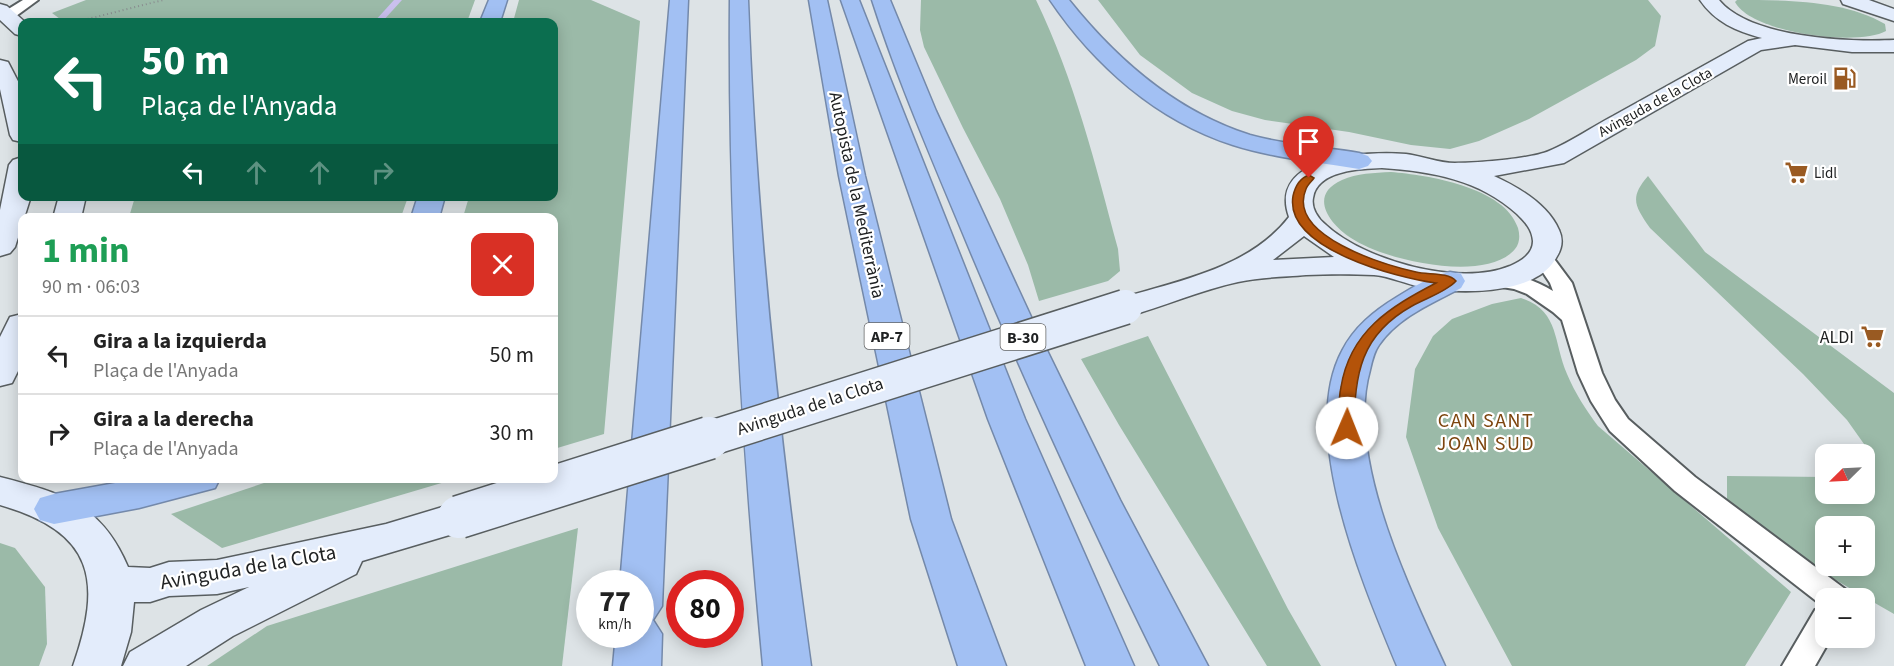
<!DOCTYPE html>
<html lang="es">
<head>
<meta charset="utf-8">
<style>
	:root { --surface:#fff; --page:#f6f6f6; --text:#222; --muted:#767676; --line:#e0e0e0 }
	body { margin:0; font-family:"Source Sans 3",sans-serif; background:var(--page); color:var(--text); height:100vh; display:flex; flex-direction:column; font-size:22px; white-space:nowrap }
	* { box-sizing:border-box; margin:0 }
	p { font-size:20px; color:var(--muted) }
	.icon { flex:none; width:33px; height:33px; fill:none; stroke:currentColor; stroke-width:2; stroke-linecap:round; stroke-linejoin:round }
	.map { position:relative; flex:1; overflow:hidden }
	.panel { position:absolute; left:18px; top:213px; width:540px; height:270px; display:flex; flex-direction:column; background:var(--surface); border-radius:12px; box-shadow:0 3px 15px #0003 }
	.panel>* { flex:none }
	.banner { position:absolute; left:18px; top:18px; width:540px; height:183px; border-radius:12px; box-shadow:0 3px 15px #0003; background:#0b6e4f; color:#fff; overflow:hidden }
	.needle { width:39px; rotate:246deg }
	.fabs { position:absolute; left:1815px; top:444px; display:grid; gap:12px }
	.fabs a { display:grid; place-items:center; width:60px; height:60px; border-radius:12px; background:var(--surface); box-shadow:0 3px 15px #0003; font-size:30px }
	.speed { position:absolute; left:576px; top:570px; display:flex; gap:12px; font-size:30px; font-weight:700; text-align:center }
	.speed>* { display:grid; place-content:center; width:78px; height:78px; border-radius:50%; background:var(--surface); box-shadow:0 3px 15px #0003; line-height:1 }
	.speed small { font-size:15px; font-weight:400 }
	.speed .limit { border:9px solid #d22; background:#fff; color:#111 }
	.pin { position:absolute; display:grid; place-items:center; width:51px; height:51px; color:#fff; margin:-62px -26px; border-radius:50% 50% 50% 0; rotate:-45deg; box-shadow:0 0 6px #0007 }
	.pin .icon { rotate:45deg }
	.me { position:absolute; width:66px; margin:-33px; rotate:1deg; stroke-linejoin:round; filter:drop-shadow(0 0 4px #0008) }
	.turn { display:flex; align-items:center; gap:21px; height:126px; padding:0 24px; font-size:27px }
	.turn .icon { width:78px; height:78px; stroke-width:2.5 }
	.turn b { display:block; font-size:42px; line-height:51px }
	.lanes { display:flex; align-items:center; height:57px; padding:0 24px; background:#0003; justify-content:center; gap:30px; direction:ltr }
	.lanes .off { opacity:.35 }
	.round { display:grid; place-items:center; flex:none; width:63px; height:63px; border-radius:12px; background:var(--page) }
	.overview { display:flex; align-items:center; justify-content:space-between; height:102px; padding:0 24px }
	h1 { font-size:36px; font-weight:700; line-height:45px; color:#1e9e55 }
	ul { padding:0; list-style:none }
	li { display:flex; align-items:center; gap:18px; height:78px; padding:0 24px; border-top:2px solid var(--line) }
	li div { flex:1 }
	li b { display:block; font-size:22px }
	li em { font-style:normal }
	.map>svg:first-child { display:block }
</style>
</head>
<body>
<div class="map">
<svg width="1894" height="666" viewBox="0 0 1894 666">
	<rect width="100%" height="100%" fill="#dde3e6"/>
	<g fill="#9bbaa8" fill-rule="evenodd">
		<polygon points="86,0 475,0 467,22 64,22 52,13"/>
		<polygon points="519,0 591,0 640,21 604,434 554,449 554,218 463,217 469,197 554,196 554,22 513,22"/>
		<path d="M921,0H1036C1075,81 1095,163 1118,249L1120,271L1108,281L1039,301L1028,265L1000,199L963,128L924,47L920,30Z"/>
		<polygon points="1098,0 1648,0 1661,16 1655,46 1636,60 1529,119 1479,141 1450,149 1411,145 1349,132 1265,120 1232,111 1192,93 1140,55"/>
		<path d="M1737,0C1786,0 1844,0 1885,24L1886,31C1858,47 1751,33 1735,2Z"/>
		<path d="M1391,172C1427,175 1505,187 1518,228C1520,235 1520,243 1515,249C1486,284 1383,260 1351,238C1329,224 1308,195 1342,180C1357,173 1374,173 1391,172Z"/>
		<path d="M1648,176L1705,252L1894,393V614C1836,581 1777,546 1727,501V476L1825,477L1826,494H1864V444L1847,420L1803,374L1650,228C1635,206 1629,198 1648,176ZM1826,526H1864V566H1826Z"/>
		<polygon points="135,197 135,196 408,197 401,217 129,217"/>
		<path d="M1521,298C1560,311 1553,342 1567,374C1575,393 1586,410 1598,426L1791,592L1745,666H1512L1438,528L1406,437L1415,369L1433,336L1452,319L1492,304Z"/>
		<polygon points="1148,336 1288,609 1321,666 1267,666 1119,425 1081,359"/>
		<polygon points="279,478 455,478 455,479 222,548 171,514"/>
		<polygon points="578,528 562,666 207,666 267,626"/>
		<polygon points="0,543 15,548 45,587 47,644 39,666 0,666"/>
	</g>
	<g fill="none" stroke-linecap="round" stroke-linejoin="round">
		<polygon fill="#cac0ee" fill-rule="evenodd" points="394,0 402,0 382,22 374,22"/>
		<defs>
			<g id="lane">
				<polygon points="23,0 38,0 12,19 2,19 0,16 2,13"/>
				<path d="M1542,250L1549,252L1572,283L1602,373L1615,400L1628,419L1695,477L1845,589L1849,598H1826V638H1831L1815,666H1782L1815,610L1824,607L1675,491L1610,431L1591,401L1578,373L1562,320L1553,312L1527,294L1514,289L1484,284L1481,280L1484,276C1505,270 1534,279 1553,291L1550,283L1532,256L1535,252Z"/>
			</g>
			<g id="secondary">
				<path d="M1700,0H1719C1750,38 1848,42 1894,40V52H1852L1795,45L1761,50L1564,163L1494,176C1518,187 1548,204 1559,230C1565,243 1560,253 1552,264C1528,295 1458,294 1423,287C1407,285 1390,276 1374,275C1353,274 1328,274 1306,275C1284,277 1260,277 1238,282C1200,290 1163,307 1125,317L1114,314L1109,307L1114,300C1174,282 1249,269 1289,217C1267,155 1367,151 1406,154C1422,156 1439,163 1455,163C1477,163 1530,159 1549,151C1571,142 1592,127 1613,116C1658,91 1703,66 1748,41L1762,38C1736,31 1715,22 1700,0ZM1382,168C1431,171 1480,180 1517,214C1525,222 1532,229 1533,241C1533,254 1521,261 1510,266C1460,287 1365,261 1326,225C1318,219 1311,208 1313,198C1317,170 1360,169 1382,168ZM1304,236L1334,257L1273,260Z"/>
				<polygon points="1841,0 1869,0 1894,9 1894,21 1843,4"/>
				<polygon points="0,4 7,6 25,22 22,22 22,36 15,34 0,20"/>
				<polygon points="0,60 8,62 22,89 22,142 13,140 10,135 0,89"/>
				<polygon points="22,157 22,196 31,196 15,247 10,253 0,256 0,210 9,165 13,160"/>
				<polygon points="59,196 86,196 81,218 53,218"/>
				<polygon points="22,314 22,363 12,383 0,386 0,337 10,317"/>
				<path d="M0,477C61,493 101,503 128,567L150,568L169,562L217,560L386,524L459,502L473,506L479,517L473,528L362,561L356,574L233,636L186,666H123L130,652L201,610L249,587L217,594L169,596L150,602H134L131,632L121,666H73C103,580 94,532 0,505Z"/>
			</g>
			<g id="highway">
				<polygon points="489,0 507,0 500,22 480,22"/>
				<polygon points="670,0 688,0 662,606 653,620 662,634 661,666 613,666 616,634 640,634 640,584 620,584"/>
				<path d="M730,0H748C756,223 780,445 811,666H763C742,444 728,223 730,0Z"/>
				<polygon points="809,0 827,0 865,176 951,519 1006,666 958,666 911,519 839,176"/>
				<polygon points="841,0 859,0 1025,419 1134,666 1086,666 988,419"/>
				<path d="M872,0H890L936,111L1038,332L1120,500L1208,666H1160C1091,526 1026,385 966,241C933,161 898,82 872,0Z"/>
				<path d="M1050,0H1069C1117,60 1175,111 1250,135C1285,145 1323,147 1359,153L1368,156L1372,161L1368,166L1359,169C1317,162 1274,158 1233,145C1157,121 1094,65 1050,0Z"/>
				<polygon points="418,196 445,196 439,218 411,218"/>
				<path d="M1450,272L1461,274L1465,281L1461,288C1433,303 1398,317 1379,345C1374,352 1372,361 1370,370C1345,457 1409,587 1445,666H1397C1364,586 1298,434 1342,351C1354,327 1374,311 1397,297C1413,287 1431,276 1450,272Z"/>
				<polygon points="143,478 220,478 215,488 139,508 54,524 40,520 34,509 40,498 54,494"/>
			</g>
		</defs>
		<use href="#lane" stroke="#585e60" stroke-width="4"/>
		<use href="#secondary" stroke="#585e60" stroke-width="3"/>
		<use href="#highway" stroke="#7489aa" stroke-width="3"/>
		<polyline stroke="#898d8f" stroke-width="2" stroke-dasharray="1 3" stroke-linecap="butt" points="76,22 163,0"/>
		<use href="#lane" fill="#fff" fill-rule="evenodd"/>
		<use href="#secondary" fill="#e3ecfb" fill-rule="evenodd"/>
		<use href="#highway" fill="#a2c0f3" fill-rule="evenodd"/>
		<defs>
			<polyline id="secondary-bridge-far1" points="705,440 1125,307"/>
			<polyline id="secondary-bridge" points="459,517 709,438"/>
		</defs>
		<use href="#secondary-bridge-far1" stroke="#585e60" stroke-width="37" stroke-linecap="butt"/>
		<use href="#secondary-bridge" stroke="#585e60" stroke-width="45" stroke-linecap="butt"/>
		<use href="#secondary-bridge-far1" stroke="#e3ecfb" stroke-width="34"/>
		<use href="#secondary-bridge" stroke="#e3ecfb" stroke-width="42"/>
	</g>
	<path fill="#b45309" stroke="#753606" stroke-width="1.5" d="M1309,175L1314,178C1312,181 1307,185 1306,189C1286,236 1385,265 1416,272C1428,275 1448,272 1456,281C1446,292 1426,298 1412,306C1360,335 1355,374 1354,428L1347,433L1339,428C1339,415 1338,400 1341,387C1350,331 1390,307 1436,283C1398,278 1284,249 1293,196C1295,187 1300,178 1309,175Z"/>
	<defs>
		<symbol id="fuel-bare" viewBox="-9 -9 18 18"><path d="M-5.5-6h7V0h2V4h1.3V-2.5L3-4.5l.8-.8L6-3V5H2.5V1h-1V6h-7ZM-4.2-4.7v3.2H.2V-4.7Z" fill="#995a22" stroke="#fff" stroke-width="2.5" paint-order="stroke"/></symbol>
		<symbol id="supermarket-bare" viewBox="-9 -9 18 18"><path d="M-6-5.5h2.5l.6 2H6L4.5 2H-2.5L-4.4-4H-6ZM-1.5 3.2a1.3 1.3 0 1 0 .1 0ZM3 3.2a1.3 1.3 0 1 0 .1 0Z" fill="#995a22" stroke="#fff" stroke-width="2.5" paint-order="stroke"/></symbol>
	</defs>
	<g fill-rule="evenodd">
		<use href="#fuel-bare" x="1828" y="62" width="33" height="33"/>
		<use href="#supermarket-bare" x="1780" y="156" width="33" height="33"/>
		<use href="#supermarket-bare" x="1856" y="320" width="33" height="33"/>
	</g>
	<g text-anchor="middle" stroke-width="4.5" stroke-linejoin="round" paint-order="stroke">
		<g font-size="15" fill="#202223" stroke="#fff" text-anchor="end">
			<text x="1827" y="84">Meroil</text>
			<text x="1814" y="178" text-anchor="start">Lidl</text>
		</g>
		<g font-size="15" fill="#202223" stroke="#fff">
			<text transform="translate(1655 102) rotate(-29)" y="5">Avinguda de la Clota</text>
		</g>
		<g fill="#fff" stroke="#636465" stroke-width="1.5">
			<rect x="864.5" y="323" width="45" height="26" rx="4.5"/>
			<rect x="1000.5" y="324" width="45" height="26" rx="4.5"/>
		</g>
		<g font-size="16" font-weight="bold" fill="#202223">
			<text x="887" y="342">AP-7</text>
			<text x="1023" y="343">B-30</text>
		</g>
		<g font-size="18" fill="#202223" stroke="#fff">
			<text transform="translate(857 195) rotate(78)" y="6">Autopista de la Mediterrània</text>
			<text transform="translate(810 406) rotate(-18)" y="6">Avinguda de la Clota</text>
		</g>
		<g font-size="18" fill="#202223" stroke="#fff" text-anchor="end">
			<text x="1854" y="343">ALDI</text>
		</g>
		<g font-size="20" letter-spacing="1.5" fill="#7d450e" stroke="#fff">
			<text x="1486" y="427">CAN SANT<tspan x="1486" dy="23">JOAN SUD</tspan></text>
		</g>
		<g font-size="21" fill="#202223" stroke="#fff">
			<text transform="translate(248 567) rotate(-10)" y="7">Avinguda de la Clota</text>
		</g>
	</g>
</svg>
<div class="fabs">
<a><svg class="needle" viewBox="-14 -14 28 28"><path d="M0-13l5 13h-10z" fill="#e53935"/><path d="M0 13l5-13h-10z" fill="#767676"/></svg></a>
<a>+</a>
<a>−</a>
</div>
<div class="speed"><div>77<small>km/h</small></div><div class="limit">80</div></div>
<div class="pin" style="left:1309px;top:178px;background:#d93025"><svg class="icon" aria-label="arrive" viewBox="0 0 24 24"><path d="M6 21V4h12l-3 4 3 4H6"/></svg></div>
<svg class="me" style="left:1347px;top:428px" viewBox="-20 -20 40 40"><circle r="19" fill="#fff"/><path d="M0-13L10 11 0 6-10 11z" fill="#b45309"/></svg>
<div class="banner">
<div class="turn"><svg class="icon" aria-label="left" viewBox="0 0 24 24"><path d="M17 20v-9H6M10 6l-5 5 5 5"/></svg><div><b>50 m</b>Plaça de l'Anyada</div></div>
<div class="lanes"><svg class="icon" aria-label="left" viewBox="0 0 24 24"><path d="M17 20v-9H6M10 6l-5 5 5 5"/></svg><svg class="icon off" aria-label="ahead" viewBox="0 0 24 24"><path d="M12 20V5M6 11l6-6 6 6"/></svg><svg class="icon off" aria-label="ahead" viewBox="0 0 24 24"><path d="M12 20V5M6 11l6-6 6 6"/></svg><svg class="icon off" aria-label="right" viewBox="0 0 24 24"><path d="M7 20v-9h11M14 6l5 5-5 5"/></svg></div>
</div>
<section class="panel">
<div class="overview"><div><h1>1 min</h1><p>90 m · 06:03</p></div><a class="round" style="background:#d93025;color:#fff"><svg class="icon" aria-label="close" viewBox="0 0 24 24"><path d="M6 6l12 12M18 6L6 18"/></svg></a></div>
<ul>
<li><svg class="icon" aria-label="left" viewBox="0 0 24 24"><path d="M17 20v-9H6M10 6l-5 5 5 5"/></svg><div><b>Gira a la izquierda</b><p>Plaça de l'Anyada</p></div><em>50 m</em></li>
<li><svg class="icon" aria-label="right" viewBox="0 0 24 24"><path d="M7 20v-9h11M14 6l5 5-5 5"/></svg><div><b>Gira a la derecha</b><p>Plaça de l'Anyada</p></div><em>30 m</em></li>
</ul>
</section>
</div>
</body>
</html>
